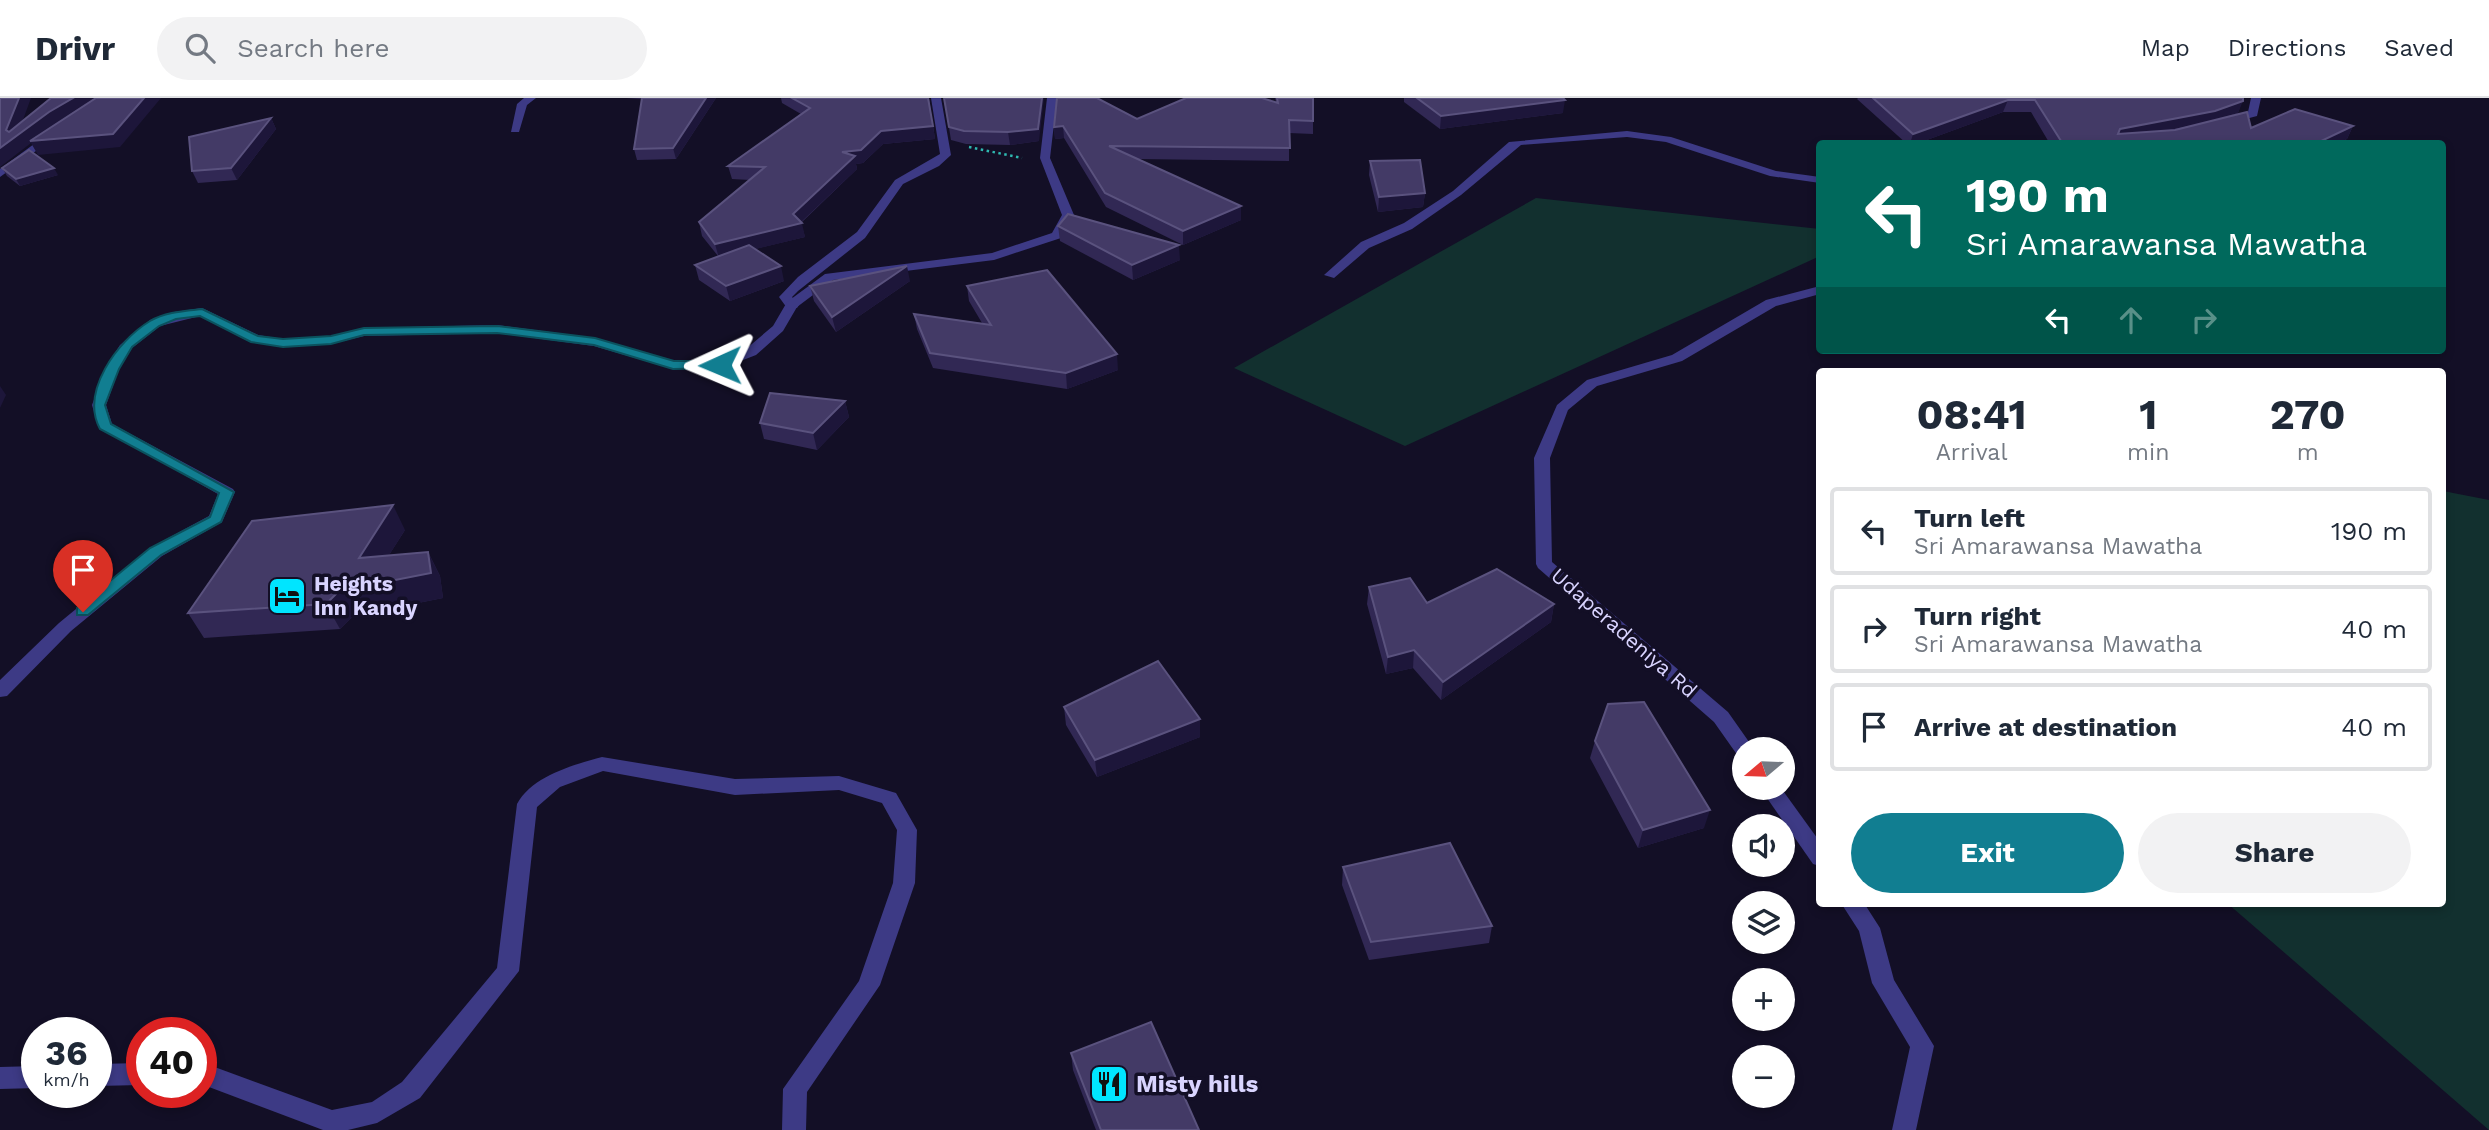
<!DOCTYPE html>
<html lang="en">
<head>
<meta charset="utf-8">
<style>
	:root { --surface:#fff; --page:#f2f2f3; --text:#1f2937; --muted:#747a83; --line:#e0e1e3; --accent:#117e91 }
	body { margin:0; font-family:"Work Sans",sans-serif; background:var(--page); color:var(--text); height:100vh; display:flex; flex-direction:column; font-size:26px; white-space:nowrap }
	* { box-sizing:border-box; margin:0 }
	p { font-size:23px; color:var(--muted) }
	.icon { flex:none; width:38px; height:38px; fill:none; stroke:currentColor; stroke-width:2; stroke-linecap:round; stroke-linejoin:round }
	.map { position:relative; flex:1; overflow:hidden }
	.details { position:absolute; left:1816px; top:270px; width:630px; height:539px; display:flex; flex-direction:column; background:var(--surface); border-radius:7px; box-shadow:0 4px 10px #0003 }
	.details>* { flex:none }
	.guide { position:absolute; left:1816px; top:42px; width:630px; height:214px; border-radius:7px; box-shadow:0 4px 10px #0003; background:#00695c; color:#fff; overflow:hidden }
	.needle { width:46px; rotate:251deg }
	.controls { position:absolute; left:1732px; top:639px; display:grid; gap:14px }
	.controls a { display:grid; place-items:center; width:63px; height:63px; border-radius:50%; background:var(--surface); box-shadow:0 4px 10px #0003; font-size:35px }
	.speed { position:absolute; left:21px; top:919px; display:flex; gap:14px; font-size:35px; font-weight:700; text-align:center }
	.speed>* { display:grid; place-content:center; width:91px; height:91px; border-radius:50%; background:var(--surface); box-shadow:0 4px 10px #0003; line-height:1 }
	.speed small { font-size:18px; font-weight:400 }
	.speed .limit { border:10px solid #d22; background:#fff; color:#111 }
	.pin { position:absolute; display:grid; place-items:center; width:60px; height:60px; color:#fff; margin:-72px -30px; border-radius:50% 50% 50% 0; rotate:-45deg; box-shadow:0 0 7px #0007 }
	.pin .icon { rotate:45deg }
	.me { position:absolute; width:77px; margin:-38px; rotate:269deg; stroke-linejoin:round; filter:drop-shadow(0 0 5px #0008) }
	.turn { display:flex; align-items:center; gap:24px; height:147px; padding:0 35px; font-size:32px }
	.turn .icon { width:91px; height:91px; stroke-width:2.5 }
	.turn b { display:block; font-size:49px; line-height:60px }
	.lanes { display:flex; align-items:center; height:66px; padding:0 35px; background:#0003; justify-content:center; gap:35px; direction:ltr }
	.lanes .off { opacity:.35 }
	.eta { display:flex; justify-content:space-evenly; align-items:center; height:119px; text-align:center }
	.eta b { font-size:42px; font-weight:700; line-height:49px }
	.button { display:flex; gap:14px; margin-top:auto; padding:14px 35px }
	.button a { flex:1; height:80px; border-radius:42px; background:var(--accent); color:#fff; font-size:28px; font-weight:700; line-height:80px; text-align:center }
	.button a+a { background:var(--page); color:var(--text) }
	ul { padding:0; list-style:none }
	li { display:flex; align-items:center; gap:21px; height:88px; margin:0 14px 10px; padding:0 21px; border:4px solid var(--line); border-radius:7px }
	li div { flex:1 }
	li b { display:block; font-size:26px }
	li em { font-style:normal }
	header { display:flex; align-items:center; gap:42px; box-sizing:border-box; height:98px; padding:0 35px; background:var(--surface); border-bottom:2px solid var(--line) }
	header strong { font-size:33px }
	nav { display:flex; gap:38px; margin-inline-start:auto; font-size:24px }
	.search { width:490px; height:63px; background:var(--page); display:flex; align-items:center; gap:18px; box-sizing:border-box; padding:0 24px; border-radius:38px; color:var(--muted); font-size:26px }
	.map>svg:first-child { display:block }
</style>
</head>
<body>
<header>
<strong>Drivr</strong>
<div class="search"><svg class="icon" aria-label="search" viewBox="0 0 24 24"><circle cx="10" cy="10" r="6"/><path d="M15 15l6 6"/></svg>Search here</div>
<nav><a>Map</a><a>Directions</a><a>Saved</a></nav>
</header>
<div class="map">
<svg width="2489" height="1032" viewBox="0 0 2489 1032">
	<rect width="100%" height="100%" fill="#130f26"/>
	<g fill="#12302f">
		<polygon points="1536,100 1820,131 1820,158 1405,348 1234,270"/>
		<polygon points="2443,393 2489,402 2489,1032 2227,805 2443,805"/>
	</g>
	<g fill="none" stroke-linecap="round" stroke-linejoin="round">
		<polyline stroke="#2fb8b0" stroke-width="2.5" stroke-dasharray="2.5 3.5" stroke-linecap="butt" points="969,49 1022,60"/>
		<g fill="#3d3a85" fill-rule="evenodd">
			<polygon points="524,0 536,0 527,7 519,34 511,34 517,6"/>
			<polygon points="931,0 941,0 951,57 939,68 903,86 865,140 798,193 792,199 799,207 797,210 787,210 779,199 798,179 857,134 895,82 940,56"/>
			<polygon points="1627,33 1671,39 1776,73 1820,79 1820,85 1770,78 1666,44 1627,39 1521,47 1461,97 1412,131 1369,150 1334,180 1324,177 1361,144 1404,125 1453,93 1509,44"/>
			<polygon points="49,35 58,37 0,79 0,71"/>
		</g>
		<g fill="#3d3a85" fill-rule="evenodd">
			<polygon points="1047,0 1057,0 1050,60 1074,117 1061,140 994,162 833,182 797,209 783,233 756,257 720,271 673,271 594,248 497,235 364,238 331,246 283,249 250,244 200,218 160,228 132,250 119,271 106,307 112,326 233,391 235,394 222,424 162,458 71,533 7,598 0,599 0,582 59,525 150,450 209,418 218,396 98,328 92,307 105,271 120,247 150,222 174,214 202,210 258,237 283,241 331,238 364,230 497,227 595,240 674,263 718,263 746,251 773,228 787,204 825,176 992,155 1052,135 1062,117 1040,60"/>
			<polygon points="2251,0 2261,0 2257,18 2223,27 2223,23 2248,14"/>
			<polygon points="1820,188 1820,196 1776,208 1682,263 1597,288 1568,312 1550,360 1552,464 1728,614 1754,651 1745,651 1745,660 1738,658 1714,624 1538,470 1536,466 1534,360 1557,307 1587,282 1672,257 1766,202"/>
			<path d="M602,659L735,681L839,678L896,695L917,732L915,785L880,887L807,994L806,1032H782L783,991L859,883L893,785L897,732L882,705L839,692L735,697L603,673L560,689L537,709L519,873L420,1000L377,1025L348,1032H323L201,986V964L332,1012L372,1004L402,984L497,870L517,706C532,678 573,667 602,659Z"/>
			<polygon points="1760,690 1781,690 1820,744 1820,768 1813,766"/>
			<polygon points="1841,805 1864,805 1880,830 1894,882 1934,948 1916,1032 1892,1032 1910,949 1872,885 1859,833"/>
			<polygon points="142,965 142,987 96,988 96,966"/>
			<polygon points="37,968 37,990 0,991 0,969"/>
		</g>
	</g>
	<g fill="#312854">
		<polygon points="626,0 716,0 676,61 637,62 634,51 642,1"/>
		<polygon points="781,0 929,0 935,41 883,46 863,65 856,66 857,71 801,125 805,139 755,151 784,183 730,203 699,182 695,167 718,158 702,138 699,124 750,82 732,81 728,68 801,16 782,5"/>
		<polygon points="944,0 1039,43 1010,47 966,46 951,42"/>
		<polygon points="1275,0 1313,0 1313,36 1289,35 1289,63 1138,61 1241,108 1241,122 1183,147 1106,109 1064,40 1055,41 1054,29 1137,21 1276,4"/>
		<polygon points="1404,0 1563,0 1563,15 1440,31 1404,4"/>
		<polygon points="1858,0 2243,0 2238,15 2221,21 2251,30 2353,28 2347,41 2336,46 2050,46 2031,14 2003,14 1916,46 1907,46 1857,1"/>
		<polygon points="271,20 276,31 237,82 198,85 192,73"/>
		<polygon points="1370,63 1425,95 1423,109 1378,114 1369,77"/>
		<polygon points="2,70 58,77 20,88 7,78"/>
		<polygon points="1058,128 1180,162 1133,182 1060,143"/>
		<polygon points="910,183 836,234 814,203 810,188"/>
		<polygon points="967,188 1118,272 1067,291 933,270 917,231 914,216 982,225 969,203"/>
		<polygon points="845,303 849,319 817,352 764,341 760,325"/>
		<polygon points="405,432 389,457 428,454 440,478 443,500 353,518 340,531 204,540 188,515"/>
		<polygon points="1369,489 1427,505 1554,506 1551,524 1441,602 1413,570 1386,576 1367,506"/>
		<polygon points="1064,609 1200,639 1097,679 1066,627"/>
		<polygon points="1595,643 1704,730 1638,750 1590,660"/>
		<polygon points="1343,769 1492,828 1489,845 1369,862 1342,787"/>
		<polygon points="1071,955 1199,1032 1096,1032 1073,972"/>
	</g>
	<g fill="#1d163a">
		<polygon points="19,0 31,0 17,38 49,14 73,0 161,0 120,49 38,57 31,45 0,69 0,50"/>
		<polygon points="706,0 716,0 676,61 673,50"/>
		<polygon points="1042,0 1044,0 1039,43 1010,47 1008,34"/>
		<polygon points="1565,2 1563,15 1440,31 1441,18"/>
		<polygon points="2008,2 2003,14 1916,46 1910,46 1913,36"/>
		<polygon points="2243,3 2238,15 2209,24 2114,43 2120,31"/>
		<polygon points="271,20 276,31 237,82 231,70"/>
		<polygon points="933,28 935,41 883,46 863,65 856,66 857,71 800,125 802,125 805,139 719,160 715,146 793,116 842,54 881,33"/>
		<polygon points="1063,28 1064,40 1055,41 1054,29"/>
		<polygon points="2353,28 2347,41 2336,46 2315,46"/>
		<polygon points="54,70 58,77 20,88 16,81"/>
		<polygon points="1425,95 1423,109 1378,114 1379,99"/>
		<polygon points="1241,108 1241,122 1183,147 1183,133"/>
		<polygon points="1179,147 1180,162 1133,182 1132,167"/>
		<polygon points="781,168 784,183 730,203 726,188"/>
		<polygon points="907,168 910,183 836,234 832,219"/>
		<polygon points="1117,256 1118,272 1067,291 1066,275"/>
		<polygon points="0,288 6,297 0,310"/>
		<polygon points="845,303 849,319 817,352 813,335"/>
		<polygon points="393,407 405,432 372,484 359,460"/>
		<polygon points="428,454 440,478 443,500 353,518 340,531 326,506 339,493"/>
		<polygon points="1554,506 1551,524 1441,602 1443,584"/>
		<polygon points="1414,552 1413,570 1386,576 1388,559"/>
		<polygon points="1200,621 1200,639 1097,679 1095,662"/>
		<polygon points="1710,712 1704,730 1638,750 1643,732"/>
	</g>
	<g fill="#433a66" stroke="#5a527e" stroke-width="2">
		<polygon points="0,0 19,0 6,32 9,34 51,0 73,0 49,14 0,50"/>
		<polygon points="96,0 144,0 113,36 30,43"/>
		<polygon points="642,0 706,0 673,50 634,51"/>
		<polygon points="792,0 928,0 933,28 881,33 861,52 842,54 855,58 793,116 802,125 715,146 699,124 765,69 728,68 810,10"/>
		<polygon points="944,0 1042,0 1038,31 1008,34 964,33 949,29"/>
		<polygon points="1057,0 1097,0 1137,21 1186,0 1262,0 1278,5 1277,0 1313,0 1313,23 1289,22 1290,50 1109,48 1241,108 1183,133 1105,95 1063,28 1054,29"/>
		<polygon points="1417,0 1563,0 1565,2 1441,18"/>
		<polygon points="1873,0 2243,0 2243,3 2215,13 2120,31 2118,36 2175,32 2247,14 2251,30 2295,11 2353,28 2315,46 2063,46 2035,2 2008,2 1913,36"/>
		<polygon points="271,20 231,70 192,73 189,39"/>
		<polygon points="29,52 54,70 16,81 2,70"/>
		<polygon points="1420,62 1425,95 1379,99 1370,63"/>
		<polygon points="1068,116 1179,147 1132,167 1058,128"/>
		<polygon points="749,147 781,168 726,188 695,167"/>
		<polygon points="907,168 832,219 810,188"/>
		<polygon points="1047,172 1117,256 1066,275 930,255 914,216 991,227 967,188"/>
		<polygon points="770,295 845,303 813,335 760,325"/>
		<polygon points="393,407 359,460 428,454 431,475 339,493 326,506 188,515 252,423"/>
		<polygon points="1497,471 1554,506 1443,584 1414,552 1388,559 1369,489 1410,480 1427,505"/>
		<polygon points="1158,563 1200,621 1095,662 1064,609"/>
		<polygon points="1644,604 1710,712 1643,732 1595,643 1608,606"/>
		<polygon points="1450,745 1492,828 1371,844 1343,769"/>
		<polygon points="1151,924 1199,1032 1101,1032 1071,955"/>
	</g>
	<path fill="#117e91" stroke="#0b525e" stroke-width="2" d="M202,211L258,238L283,241L331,238L364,230L497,228L595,240L674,263H720L726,267L720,270L673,271L594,247L497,235L364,237L331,246L283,249L251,244L200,218L176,221L159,228L132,249L119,271L105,307L111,326L234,394L221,424L161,457L88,517H77V510L150,450L210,419L219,395L100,331C80,294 117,243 150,223C165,214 184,213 202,211Z"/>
	<defs>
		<symbol id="hotel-square" viewBox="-11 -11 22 22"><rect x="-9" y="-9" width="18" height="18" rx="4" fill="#00e5ff" stroke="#130f26"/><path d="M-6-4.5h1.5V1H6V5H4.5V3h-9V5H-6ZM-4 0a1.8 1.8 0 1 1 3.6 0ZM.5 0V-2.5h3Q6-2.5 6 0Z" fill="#111"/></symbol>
		<symbol id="restaurant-square" viewBox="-11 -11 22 22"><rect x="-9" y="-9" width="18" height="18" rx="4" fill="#00e5ff" stroke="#130f26"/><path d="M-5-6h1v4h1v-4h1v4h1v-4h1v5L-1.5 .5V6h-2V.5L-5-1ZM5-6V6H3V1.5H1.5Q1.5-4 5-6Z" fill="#111"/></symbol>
	</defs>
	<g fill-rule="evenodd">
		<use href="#hotel-square" x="265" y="476" width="44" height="44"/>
		<use href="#restaurant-square" x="1087" y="964" width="44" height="44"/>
	</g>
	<g text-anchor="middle" stroke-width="7" stroke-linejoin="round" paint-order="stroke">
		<g font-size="21" font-weight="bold" fill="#d9d4ff" stroke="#130f26" text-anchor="start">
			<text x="314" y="493">Heights<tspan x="314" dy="24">Inn Kandy</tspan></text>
		</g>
		<g font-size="21" fill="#d9d4ff" stroke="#130f26">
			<text transform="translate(1624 535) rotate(41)" y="7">Udaperadeniya Rd</text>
		</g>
		<g font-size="24" font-weight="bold" fill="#d9d4ff" stroke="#130f26" text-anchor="start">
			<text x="1136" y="994">Misty hills</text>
		</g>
	</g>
</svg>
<div class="controls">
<a><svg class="needle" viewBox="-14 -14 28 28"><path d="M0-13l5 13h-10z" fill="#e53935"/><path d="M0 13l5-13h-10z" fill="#747a83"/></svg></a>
<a><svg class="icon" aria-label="sound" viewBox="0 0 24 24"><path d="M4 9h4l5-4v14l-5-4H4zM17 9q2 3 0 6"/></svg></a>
<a><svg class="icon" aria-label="layers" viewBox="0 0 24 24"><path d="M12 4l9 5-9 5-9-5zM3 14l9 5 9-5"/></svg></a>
<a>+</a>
<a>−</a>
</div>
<div class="speed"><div>36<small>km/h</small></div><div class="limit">40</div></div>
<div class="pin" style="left:83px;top:514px;background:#d93025"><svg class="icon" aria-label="arrive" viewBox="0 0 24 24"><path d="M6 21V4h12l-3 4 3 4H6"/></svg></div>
<svg class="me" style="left:720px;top:267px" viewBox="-20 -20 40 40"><path d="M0-17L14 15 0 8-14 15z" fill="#117e91" stroke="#fff" stroke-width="4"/></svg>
<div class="guide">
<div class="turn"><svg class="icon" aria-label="left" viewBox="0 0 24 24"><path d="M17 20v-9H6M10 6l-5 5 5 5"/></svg><div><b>190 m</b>Sri Amarawansa Mawatha</div></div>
<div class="lanes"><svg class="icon" aria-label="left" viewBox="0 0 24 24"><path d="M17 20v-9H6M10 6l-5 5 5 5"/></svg><svg class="icon off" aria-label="ahead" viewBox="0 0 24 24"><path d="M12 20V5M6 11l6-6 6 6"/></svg><svg class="icon off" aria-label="right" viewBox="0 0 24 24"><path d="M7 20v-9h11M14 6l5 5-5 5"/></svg></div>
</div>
<section class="details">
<div class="eta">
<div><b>08:41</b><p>Arrival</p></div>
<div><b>1</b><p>min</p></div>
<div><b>270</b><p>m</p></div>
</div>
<ul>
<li><svg class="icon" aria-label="left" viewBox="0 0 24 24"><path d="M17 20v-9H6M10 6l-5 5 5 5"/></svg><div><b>Turn left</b><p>Sri Amarawansa Mawatha</p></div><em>190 m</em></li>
<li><svg class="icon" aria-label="right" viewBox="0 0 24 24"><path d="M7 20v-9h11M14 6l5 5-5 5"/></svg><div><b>Turn right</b><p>Sri Amarawansa Mawatha</p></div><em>40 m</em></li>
<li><svg class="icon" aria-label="arrive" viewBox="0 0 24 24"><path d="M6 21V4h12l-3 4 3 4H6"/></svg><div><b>Arrive at destination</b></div><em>40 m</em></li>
</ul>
<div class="button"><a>Exit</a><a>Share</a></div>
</section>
</div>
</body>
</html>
